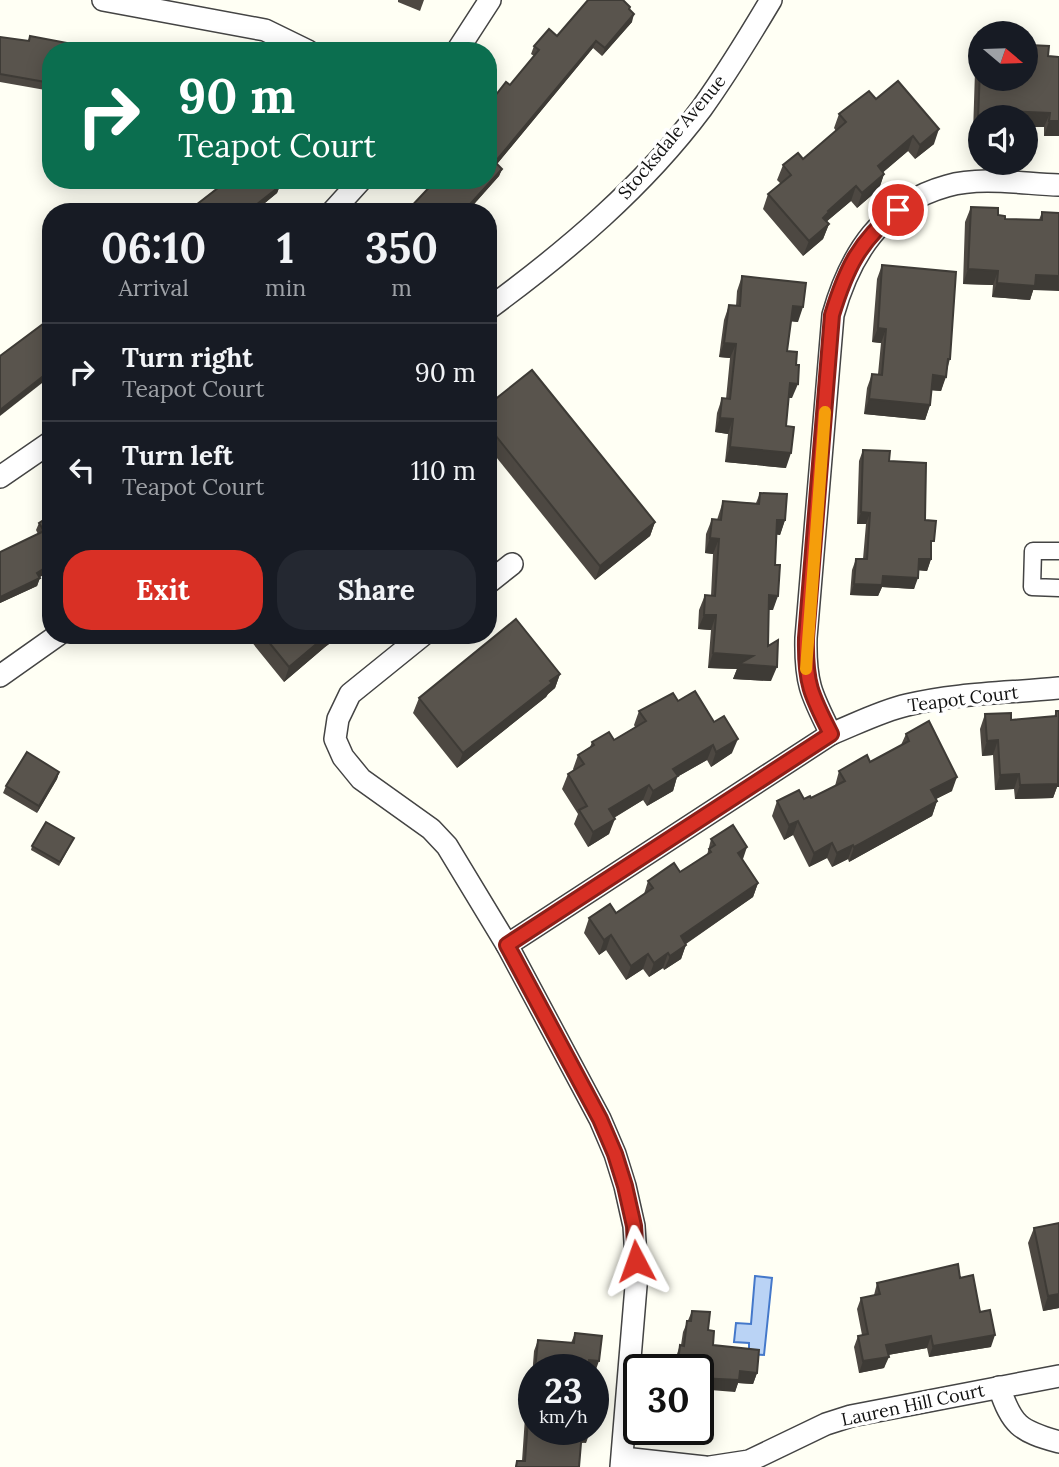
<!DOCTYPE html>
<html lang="en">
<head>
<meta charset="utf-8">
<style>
	:root { --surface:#171b24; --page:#242831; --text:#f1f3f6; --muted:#9ea1a6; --line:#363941; --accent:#d93025 }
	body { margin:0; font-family:Lora,serif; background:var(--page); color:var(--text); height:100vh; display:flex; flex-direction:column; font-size:26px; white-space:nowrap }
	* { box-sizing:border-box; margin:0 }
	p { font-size:23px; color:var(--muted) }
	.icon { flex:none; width:38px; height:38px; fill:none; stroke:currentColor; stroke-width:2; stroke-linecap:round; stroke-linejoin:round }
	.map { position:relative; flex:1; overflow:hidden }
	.panel { position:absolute; left:42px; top:203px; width:455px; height:441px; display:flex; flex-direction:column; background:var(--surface); border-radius:28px; box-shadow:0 4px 18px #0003 }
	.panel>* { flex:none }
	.top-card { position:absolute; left:42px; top:42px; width:455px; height:147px; border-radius:28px; box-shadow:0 4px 18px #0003; background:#0b6e4f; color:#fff; overflow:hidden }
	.needle { width:46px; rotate:109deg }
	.fabs { position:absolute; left:968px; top:21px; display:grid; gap:14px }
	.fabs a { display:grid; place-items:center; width:70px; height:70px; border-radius:50%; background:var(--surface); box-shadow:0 4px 18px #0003; font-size:35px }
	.speed { position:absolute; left:518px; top:1354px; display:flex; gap:14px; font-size:35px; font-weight:700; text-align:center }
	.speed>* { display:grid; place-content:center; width:91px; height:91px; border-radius:50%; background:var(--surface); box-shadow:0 4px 18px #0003; line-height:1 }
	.speed small { font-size:18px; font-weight:400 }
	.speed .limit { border:4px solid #111; border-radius:10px; background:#fff; color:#111 }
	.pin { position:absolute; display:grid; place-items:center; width:60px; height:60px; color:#fff; margin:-30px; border:4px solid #fff; border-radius:50%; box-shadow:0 2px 7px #0007 }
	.me { position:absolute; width:77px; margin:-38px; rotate:356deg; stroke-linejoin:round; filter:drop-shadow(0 0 5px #0008) }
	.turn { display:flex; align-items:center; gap:24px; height:147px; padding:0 21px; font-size:32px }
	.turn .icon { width:91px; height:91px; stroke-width:2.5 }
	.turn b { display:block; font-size:49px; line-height:60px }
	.eta { display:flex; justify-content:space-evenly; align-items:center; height:119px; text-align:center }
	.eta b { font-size:42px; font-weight:700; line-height:49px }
	.action { display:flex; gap:14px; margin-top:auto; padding:14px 21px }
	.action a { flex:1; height:80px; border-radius:28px; background:var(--accent); color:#fff; font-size:28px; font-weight:700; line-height:80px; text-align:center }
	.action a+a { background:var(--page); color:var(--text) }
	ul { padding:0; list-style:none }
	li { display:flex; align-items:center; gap:21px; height:98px; padding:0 21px; border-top:2px solid var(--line) }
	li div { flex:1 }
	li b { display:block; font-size:26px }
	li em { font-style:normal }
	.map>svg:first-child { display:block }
</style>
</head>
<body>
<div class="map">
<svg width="1059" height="1467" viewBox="0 0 1059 1467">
	<rect width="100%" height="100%" fill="#fffff4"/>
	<polygon fill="#bad3f5" stroke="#4478ca" stroke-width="2" points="755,1276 772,1278 764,1355 749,1354 749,1343 734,1342 736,1323 751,1324"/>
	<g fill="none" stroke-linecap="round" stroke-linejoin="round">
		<defs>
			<polyline id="pedestrian" points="1059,551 1033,551 1032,587 1059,588"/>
			<g id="minor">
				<polyline points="103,0 265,30 308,51"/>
				<polyline points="457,51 490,0"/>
				<polyline points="332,212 361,180"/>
				<path d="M488,309C567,251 643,187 702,108C727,73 749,37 771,0"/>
				<polyline points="0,477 51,442"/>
				<polyline points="488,583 512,564"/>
				<polyline points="423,635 350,694 338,719 335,739 343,757 361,779 431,829 447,846 507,945 600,1119 615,1154 625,1186 634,1226 637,1274 621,1467"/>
				<polyline points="0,676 58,635"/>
				<path d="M831,734C811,694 805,683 806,638L833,315C850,254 882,204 947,186C981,176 1024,184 1059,185"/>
				<path d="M507,945L831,734C856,724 881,711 907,705C956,693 1009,693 1059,688"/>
				<path d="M999,1387C1012,1425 1019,1431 1059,1442"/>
				<polyline points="623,1458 705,1467"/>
				<polyline points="710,1467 749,1461 826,1424 851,1416 1059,1376"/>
			</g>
		</defs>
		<use href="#pedestrian" stroke="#444" stroke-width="19"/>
		<use href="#minor" stroke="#444" stroke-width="24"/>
		<use href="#pedestrian" stroke="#fff" stroke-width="16"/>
		<use href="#minor" stroke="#fff" stroke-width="21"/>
	</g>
	<g fill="#4d4842">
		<polygon points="398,0 424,0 420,11 398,2"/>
		<polygon points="629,10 632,22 602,56 593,48 497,164 502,169 499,176 467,212 406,212 488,180 510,85 534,56 531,54 534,46 557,36"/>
		<polygon points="30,36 51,51 51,91 0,82 0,37 28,41"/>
		<polygon points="1029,45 1048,56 1059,57 1059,136 1044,136 1044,127 980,117 980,134 973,133 975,71 980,58 980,79 1028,48"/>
		<polygon points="876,99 934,144 915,159 908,151 883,172 884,174 879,189 857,208 851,201 826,222 829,224 823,239 803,256 763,209 768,194 781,184 777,180 783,165 803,159 836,131 834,128 839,114"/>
		<polygon points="218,180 285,180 280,185 277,193 254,212 187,212 217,188 216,187"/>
		<polygon points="971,207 998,215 1005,219 1039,220 1042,212 1059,213 1030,300 992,297 993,285 963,284 965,222"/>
		<polygon points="882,265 950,359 941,391 931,390 930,405 925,420 864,414 867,388 872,374 878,374 881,343 872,342 877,279"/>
		<polygon points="742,276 798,322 791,321 787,351 792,398 788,398 786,426 786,468 725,462 728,434 715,432 717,413 722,398 726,399 730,358 719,357 724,320 729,305 736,306 737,291"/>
		<polygon points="488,405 655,522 650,536 595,580 488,447"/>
		<polygon points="863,450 889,461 925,520 931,548 931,559 927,571 918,570 914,589 882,587 878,596 850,595 852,570 856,559 863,559 866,524 857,524 859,461"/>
		<polygon points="760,493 785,520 780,535 776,534 773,610 769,610 768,646 771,681 733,679 737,669 708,668 711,630 698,629 699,610 705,595 711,596 713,554 705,553 706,534 712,519 717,520 723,501 756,503"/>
		<polygon points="51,515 51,570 40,577 37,586 0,603 0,552 38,534 36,530 39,523"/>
		<polygon points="246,635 341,635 325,647 284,682"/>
		<polygon points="560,674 555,688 548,694 546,697 457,768 413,713 419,698"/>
		<polygon points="678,701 732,753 711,767 707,760 677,777 673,791 647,806 643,800 614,818 609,834 588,847 574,824 578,814 562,789 568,774 574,771 573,769 578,755 590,747 592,742 614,740 635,727 634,725 639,711"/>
		<polygon points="1056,711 1057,787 1053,798 1015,799 1014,789 995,790 993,755 982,756 980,729 985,714 1011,720 1054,717"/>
		<polygon points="906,734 952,791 936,799 937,801 932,816 849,862 848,859 832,867 827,858 809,867 793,835 784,840 772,816 777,801 811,798 835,786 839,771 870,762 901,745"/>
		<polygon points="59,772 57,779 37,813 3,793 6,786"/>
		<polygon points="711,839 743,860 758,883 753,897 686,944 681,959 664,970 663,968 649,977 643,969 626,980 606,950 599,955 584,933 589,918 616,913 644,894 648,881 680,872 707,855"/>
		<polygon points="72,842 59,866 31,850 32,846"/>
		<polygon points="1059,1223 1059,1308 1043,1311 1028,1243 1034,1228"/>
		<polygon points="960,1278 980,1312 991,1347 929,1357 927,1348 888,1355 884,1368 859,1373 854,1347 858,1336 862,1335 857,1309 861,1298 874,1295 877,1283"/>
		<polygon points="692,1311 708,1330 713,1345 757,1373 753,1384 738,1383 735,1392 698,1370 674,1370 676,1357 680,1345 681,1345 683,1332"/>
		<polygon points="575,1333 595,1372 593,1370 534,1370 534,1430 586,1443 581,1443 579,1467 515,1467 517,1461 522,1461 527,1388 532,1377 534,1351 538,1340 571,1343"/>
	</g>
	<g fill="#3e3b36">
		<polygon points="634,14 632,22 602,56 605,48"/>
		<polygon points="596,41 593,48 492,170 495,162"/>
		<polygon points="1004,111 1050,113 1044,127 1026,127 1026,117 1002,117"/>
		<polygon points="978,119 980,119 980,134 973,133"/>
		<polygon points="1049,121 1059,121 1059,136 1044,136"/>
		<polygon points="939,129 934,144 915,159 920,145"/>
		<polygon points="913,136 908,151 873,181 878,166"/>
		<polygon points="502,169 499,176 467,212 463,212"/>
		<polygon points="884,174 879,189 857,208 862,193"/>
		<polygon points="280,186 277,193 254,212 247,212"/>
		<polygon points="856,186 851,201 826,222 823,218 828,211"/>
		<polygon points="829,224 823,239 803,256 809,241"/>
		<polygon points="968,269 998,271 993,285 963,284"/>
		<polygon points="1036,275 1059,276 1059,291 1033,290 1030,300 992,297 997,283"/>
		<polygon points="793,306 803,307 798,322 787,321"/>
		<polygon points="878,328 886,329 881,343 872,342"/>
		<polygon points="724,343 736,344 730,358 719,357"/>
		<polygon points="51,370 51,376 0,416 0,410"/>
		<polygon points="933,375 946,377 941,391 928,390"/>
		<polygon points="790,383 798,384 792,398 784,398"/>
		<polygon points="869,399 930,405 925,420 864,414"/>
		<polygon points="720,418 733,419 728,434 715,432"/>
		<polygon points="730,447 791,453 786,468 725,462"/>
		<polygon points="861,512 870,513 866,524 857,524"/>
		<polygon points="777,520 785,520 780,535 772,534"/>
		<polygon points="655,522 650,536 595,580 600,566"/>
		<polygon points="710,538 719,539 713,554 705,553"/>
		<polygon points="919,559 931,559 927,571 915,570"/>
		<polygon points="51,564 51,570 35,580 37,573"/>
		<polygon points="883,576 918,578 914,589 882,587 878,596 850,595 854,584"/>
		<polygon points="40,578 37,586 0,603 0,597"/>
		<polygon points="769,595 778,596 773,610 764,610"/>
		<polygon points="704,615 716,615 711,630 698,629"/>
		<polygon points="327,635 341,635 325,647 284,682 289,667"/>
		<polygon points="713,653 753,656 777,667 771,681 733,679 737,669 708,668"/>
		<polygon points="560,674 555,688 548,694 546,697 457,768 463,753"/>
		<polygon points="738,739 732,753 711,767 716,752"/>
		<polygon points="998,740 993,755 982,756 987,741"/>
		<polygon points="713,745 707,760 677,777 673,791 647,806 653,791 673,769"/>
		<polygon points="59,772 57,779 37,813 39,806"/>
		<polygon points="1059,773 1059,787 1057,787 1053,798 1015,799 1020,785"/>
		<polygon points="1019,774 1014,789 995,790 1000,775"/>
		<polygon points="957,777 952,791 926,804 931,790"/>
		<polygon points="649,785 643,800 603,824 609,809"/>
		<polygon points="937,801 932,816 849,862 854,847"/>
		<polygon points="615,819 609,834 588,847 593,832"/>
		<polygon points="798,821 793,835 784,840 789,825"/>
		<polygon points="832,843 827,858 809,867 814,853"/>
		<polygon points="853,845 848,859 832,867 837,853"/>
		<polygon points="747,847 742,862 738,853"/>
		<polygon points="758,883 753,897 675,951 681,936"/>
		<polygon points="611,935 606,950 599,955 604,940"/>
		<polygon points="686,945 681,959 664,970 670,956"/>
		<polygon points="668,953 663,968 649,977 654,963"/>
		<polygon points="648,954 643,969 626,980 631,966"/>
		<polygon points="1059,1294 1059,1308 1043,1311 1048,1296"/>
		<polygon points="995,1335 991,1347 929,1357 933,1346"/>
		<polygon points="931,1336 927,1348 882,1356 886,1345"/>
		<polygon points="889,1357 884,1368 859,1373 863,1361"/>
		<polygon points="589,1360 599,1361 595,1372 593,1372 593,1370 585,1370"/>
		<polygon points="740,1371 757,1373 753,1384 738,1383 735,1392 698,1389 698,1378"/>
		<polygon points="582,1431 590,1432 586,1443 578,1442"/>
	</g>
	<g fill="#59544d" stroke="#3e3b36" stroke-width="2">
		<polygon points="588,0 623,0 630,7 629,9 634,14 605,48 596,41 495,162 502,169 463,212 406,212 436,180 488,180 488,105 506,82 510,85 539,50 534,46 549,29 557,36"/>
		<polygon points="30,36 109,51 51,51 51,83 0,74 0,37 29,41"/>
		<polygon points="1029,45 1049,46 1048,56 1059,57 1059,121 1049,121 1050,113 1004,111 1004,117 980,117 980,119 978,119 980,69 980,79 1026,79 1026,47 1029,48"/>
		<polygon points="898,81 939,129 920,145 913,136 878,166 884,174 862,193 856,186 828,211 829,212 823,218 829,224 809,241 768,194 791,175 783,165 798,153 803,159 846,122 839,114 869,91 876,99"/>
		<polygon points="220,180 279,180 277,182 280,186 247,212 187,212 223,184"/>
		<polygon points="971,207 998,208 998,215 1005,216 1005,219 1042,220 1042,212 1059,213 1059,276 1036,275 1035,286 997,283 998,271 968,269"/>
		<polygon points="882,265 956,272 950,359 948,359 946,377 933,375 930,405 869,399 872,374 882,375 886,329 878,328"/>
		<polygon points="742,276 806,283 803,307 793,306 787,351 797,352 796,365 799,365 798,384 790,383 786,426 794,427 791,453 730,447 733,419 720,418 722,398 730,399 736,344 724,343 729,305 740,306"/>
		<polygon points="51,318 51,370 0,410 0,356"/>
		<polygon points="532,370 655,522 600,566 488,426 488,405"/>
		<polygon points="863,450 890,451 889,461 926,463 925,520 936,521 934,541 931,541 931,559 919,559 918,578 883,576 882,585 854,584 856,559 867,559 870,513 861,512"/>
		<polygon points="760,493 787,494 785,520 777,520 775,565 780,565 778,596 769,595 768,646 778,640 777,667 739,664 753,656 713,653 716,615 704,615 705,595 715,596 719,539 710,538 712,519 721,520 723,501 759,504"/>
		<polygon points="51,515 51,564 37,573 40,578 0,597 0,552 44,531 39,523"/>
		<polygon points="516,619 560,674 550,681 552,683 463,753 419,698"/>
		<polygon points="263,635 327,635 289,667"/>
		<polygon points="695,691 714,722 724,716 738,739 716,752 713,745 673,769 678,776 653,791 649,785 609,809 615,819 593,832 579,810 587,806 568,774 584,764 578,755 594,745 592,742 609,732 614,740 646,721 639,711 673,693 678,701"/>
		<polygon points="1056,711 1059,711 1058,784 1020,785 1019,774 1000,775 998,740 987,741 985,714 1011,713 1011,720 1056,716"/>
		<polygon points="929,721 957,777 931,790 937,801 854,847 853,845 837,853 832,843 814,853 798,821 789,825 777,801 799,790 804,799 810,796 811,798 845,781 839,771 867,755 870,762 909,741 906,734"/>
		<polygon points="27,752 59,772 39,806 6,786"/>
		<polygon points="46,822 74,838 60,862 32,846"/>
		<polygon points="733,825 747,847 738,853 758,883 681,936 686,945 670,956 668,953 654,963 648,954 631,966 611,935 604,940 589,918 610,904 616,913 653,888 648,881 674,863 680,872 711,852 709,849 715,845 711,839"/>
		<polygon points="1059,1223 1059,1294 1048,1296 1034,1228"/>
		<polygon points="958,1264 960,1278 973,1275 980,1312 990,1310 995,1335 933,1346 931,1336 886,1345 889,1357 863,1361 858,1336 868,1334 861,1298 880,1294 877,1283"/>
		<polygon points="692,1311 710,1312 708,1330 714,1331 713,1345 759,1350 757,1373 740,1371 739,1380 698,1378 698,1370 677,1370 680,1345 684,1346 687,1321 691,1321"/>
		<polygon points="575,1333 602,1336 599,1361 589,1360 588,1370 535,1370 538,1340 574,1343"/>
		<polygon points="531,1377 534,1377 534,1430 590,1430 590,1432 582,1431 579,1467 516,1467 517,1461 525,1461"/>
	</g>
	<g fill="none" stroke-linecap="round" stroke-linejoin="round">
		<defs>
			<path id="route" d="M636,1261L634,1226L625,1186L615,1154L600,1119L507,945L831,734C811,695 805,683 806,638L832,315C846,269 859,241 898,210"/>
		</defs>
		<use href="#route" stroke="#8d1f18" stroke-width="18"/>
		<use href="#route" stroke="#d93025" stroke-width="12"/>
		<polyline stroke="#f59e0b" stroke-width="12" points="806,669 825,412"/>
	</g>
	<g text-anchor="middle" stroke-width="7" stroke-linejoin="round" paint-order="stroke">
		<g font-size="18" fill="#111" stroke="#fff">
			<text transform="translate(672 137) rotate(-50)" y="6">Stocksdale Avenue</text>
			<text transform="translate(963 699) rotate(-7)" y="6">Teapot Court</text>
			<text transform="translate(913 1405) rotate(-12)" y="6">Lauren Hill Court</text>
		</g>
	</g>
</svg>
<div class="fabs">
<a><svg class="needle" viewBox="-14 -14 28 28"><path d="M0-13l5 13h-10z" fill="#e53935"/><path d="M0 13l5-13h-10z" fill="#9ea1a6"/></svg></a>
<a><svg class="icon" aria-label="sound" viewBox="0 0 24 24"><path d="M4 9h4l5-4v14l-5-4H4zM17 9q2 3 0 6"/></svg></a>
</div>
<div class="speed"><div>23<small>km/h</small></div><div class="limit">30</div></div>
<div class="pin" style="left:898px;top:210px;background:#d93025"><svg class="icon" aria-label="arrive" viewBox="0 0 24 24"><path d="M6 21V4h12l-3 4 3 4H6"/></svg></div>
<svg class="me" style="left:636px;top:1261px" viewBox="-20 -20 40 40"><path d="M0-17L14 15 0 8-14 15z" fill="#d93025" stroke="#fff" stroke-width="4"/></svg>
<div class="top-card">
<div class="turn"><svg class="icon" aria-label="right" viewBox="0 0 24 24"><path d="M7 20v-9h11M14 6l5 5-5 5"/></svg><div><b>90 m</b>Teapot Court</div></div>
</div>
<section class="panel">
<div class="eta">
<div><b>06:10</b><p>Arrival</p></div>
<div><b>1</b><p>min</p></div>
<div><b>350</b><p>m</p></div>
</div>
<ul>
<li><svg class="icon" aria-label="right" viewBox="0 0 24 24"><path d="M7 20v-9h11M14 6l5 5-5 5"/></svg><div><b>Turn right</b><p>Teapot Court</p></div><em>90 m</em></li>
<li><svg class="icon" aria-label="left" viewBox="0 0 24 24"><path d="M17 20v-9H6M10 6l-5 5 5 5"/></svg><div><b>Turn left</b><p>Teapot Court</p></div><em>110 m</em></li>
</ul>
<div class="action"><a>Exit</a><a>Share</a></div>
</section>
</div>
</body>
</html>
